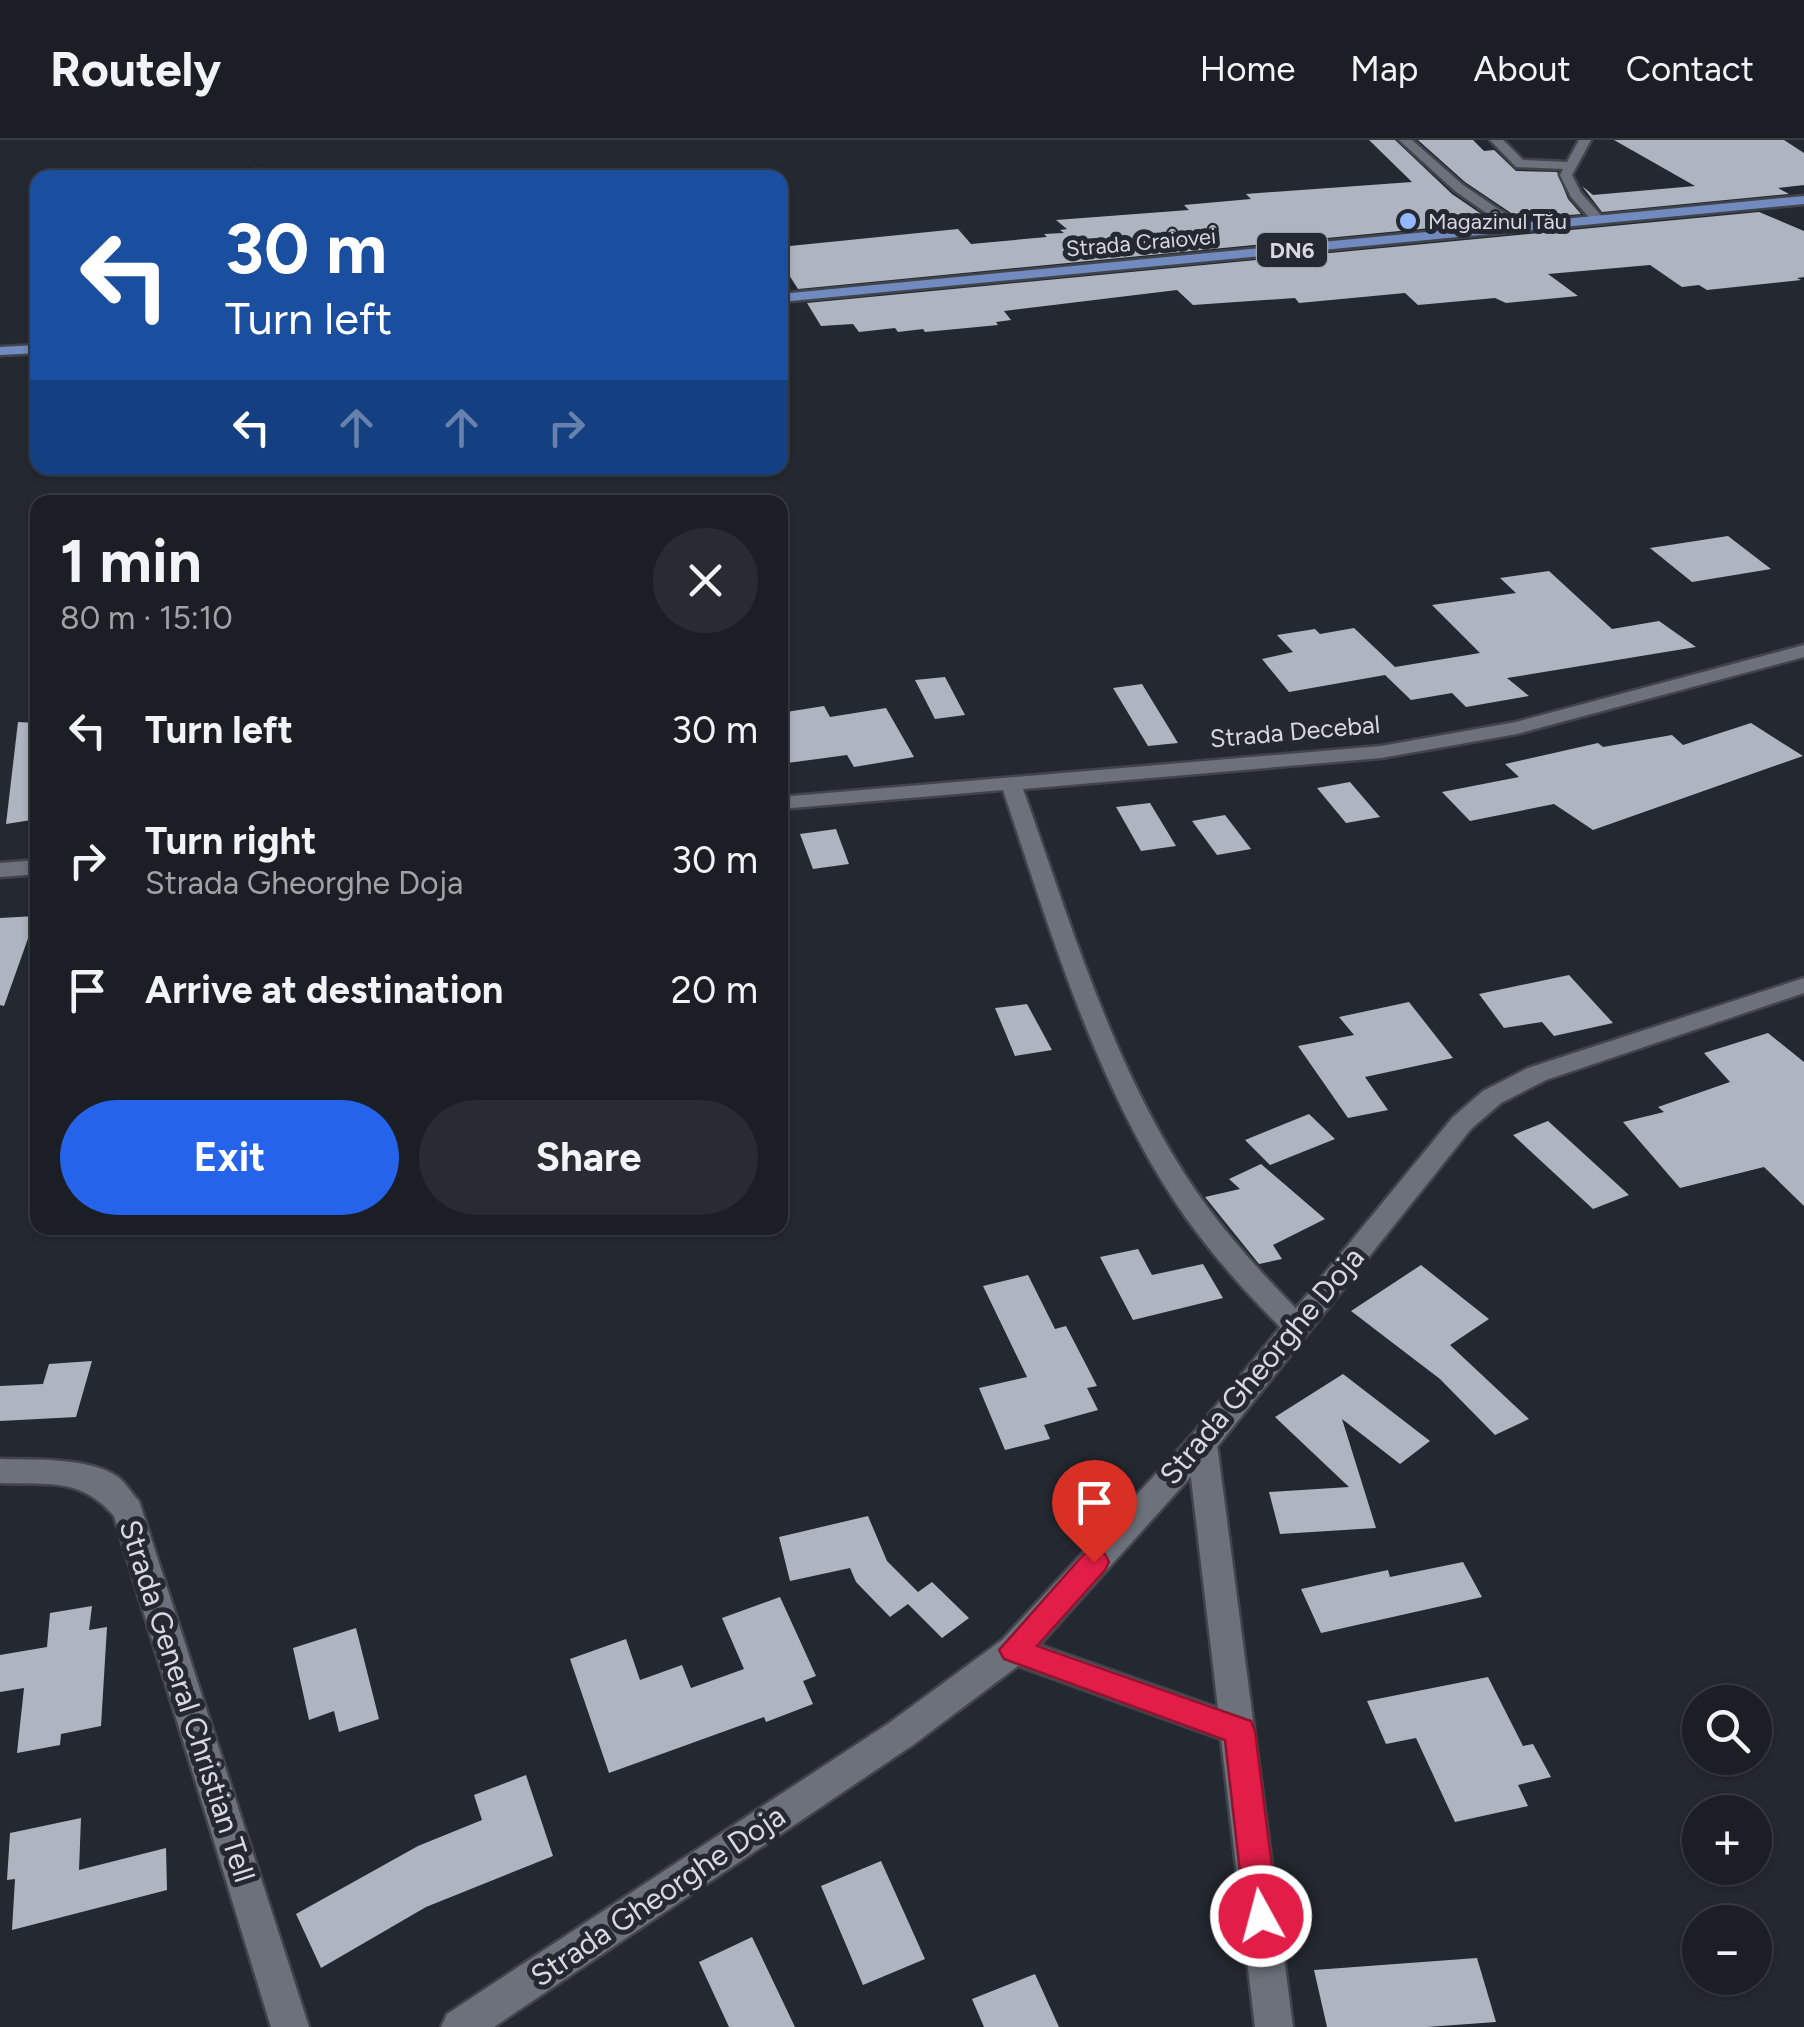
<!DOCTYPE html>
<html lang="en">
<head>
<meta charset="utf-8">
<style>
	:root { --surface:#1b1e24; --page:#282b31; --text:#f1f3f6; --muted:#a0a2a6; --line:#393c41; --accent:#2563eb }
	body { margin:0; font-family:Figtree,sans-serif; background:var(--page); color:var(--text); height:100vh; display:flex; flex-direction:column; font-size:38px; white-space:nowrap }
	* { box-sizing:border-box; margin:0 }
	p { font-size:32px; color:var(--muted) }
	.icon { flex:none; width:55px; height:55px; fill:none; stroke:currentColor; stroke-width:2; stroke-linecap:round; stroke-linejoin:round }
	.map { position:relative; flex:1; overflow:hidden }
	.drawer { position:absolute; left:30px; top:355px; width:758px; height:740px; display:flex; flex-direction:column; background:var(--surface); border-radius:20px; box-shadow:0 2px 8px #0004,0 0 0 2px var(--line) }
	.drawer>* { flex:none }
	.guide { position:absolute; left:30px; top:30px; width:758px; height:305px; border-radius:20px; box-shadow:0 2px 8px #0004,0 0 0 2px var(--line); background:#1a4fa0; color:#fff; overflow:hidden }
	.controls { position:absolute; left:1682px; top:1545px; display:grid; gap:20px }
	.controls a { display:grid; place-items:center; width:90px; height:90px; border-radius:50%; background:var(--surface); box-shadow:0 2px 8px #0004,0 0 0 2px var(--line); font-size:50px }
	.pin { position:absolute; display:grid; place-items:center; width:85px; height:85px; color:#fff; margin:-102px -42px; border-radius:50% 50% 50% 0; rotate:-45deg; box-shadow:0 0 10px #0007 }
	.pin .icon { rotate:45deg }
	.me { position:absolute; width:110px; margin:-55px; rotate:353deg; stroke-linejoin:round; filter:drop-shadow(0 0 8px #0008) }
	.turn { display:flex; align-items:center; gap:35px; height:210px; padding:0 30px; font-size:45px }
	.turn .icon { width:130px; height:130px; stroke-width:2.5 }
	.turn b { display:block; font-size:70px; line-height:85px }
	.lanes { display:flex; align-items:center; height:95px; padding:0 30px; background:#0003; justify-content:center; gap:50px; direction:ltr }
	.lanes .off { opacity:.35 }
	.round { display:grid; place-items:center; flex:none; width:105px; height:105px; border-radius:52px; background:var(--page) }
	.headline { display:flex; align-items:center; justify-content:space-between; height:170px; padding:0 30px }
	h1 { font-size:60px; font-weight:700; line-height:75px }
	.button { display:flex; gap:20px; margin-top:auto; padding:20px 30px }
	.button a { flex:1; height:115px; border-radius:60px; background:var(--accent); color:#fff; font-size:40px; font-weight:700; line-height:115px; text-align:center }
	.button a+a { background:var(--page); color:var(--text) }
	ul { padding:0; list-style:none }
	li { display:flex; align-items:center; gap:30px; height:130px; padding:0 30px }
	li div { flex:1 }
	li b { display:block; font-size:38px }
	li em { font-style:normal }
	header { display:flex; align-items:center; gap:60px; box-sizing:border-box; height:140px; padding:0 50px; background:var(--surface); border-bottom:2px solid var(--line) }
	header strong { font-size:48px }
	nav { display:flex; gap:55px; margin-inline-start:auto; font-size:35px }
	.map>svg:first-child { display:block }
</style>
</head>
<body>
<header>
<strong>Routely</strong>
<nav><a>Home</a><a>Map</a><a>About</a><a>Contact</a></nav>
</header>
<div class="map">
<svg width="1804" height="1887" viewBox="0 0 1804 1887">
	<rect width="100%" height="100%" fill="#242830"/>
	<g fill="#afb5c0">
		<polygon points="1369,0 1395,0 1452,54 1493,82 798,149 780,121 780,107 958,89 971,104 1047,97 1044,94 1064,93 1060,90 1067,89 1056,80 1189,70 1184,65 1251,59 1246,54 1412,42"/>
		<polygon points="1418,0 1473,0 1484,11 1494,10 1516,31 1557,32 1568,59 1581,74 1520,79 1465,42"/>
		<polygon points="1614,0 1784,0 1804,13 1804,45 1778,48 1789,54 1602,72 1582,46 1593,55 1695,46"/>
		<polygon points="1759,72 1804,91 1804,137 1797,138 1801,140 1707,150 1699,145 1682,147 1650,125 1548,134 1578,156 1506,163 1495,158 1418,165 1405,153 1299,163 1295,158 1193,165 1177,150 1004,171 1011,180 996,182 998,185 925,192 923,189 898,192 895,188 859,192 853,184 821,186 807,163"/>
		<polygon points="1728,396 1771,429 1692,442 1650,408"/>
		<polygon points="1549,431 1612,489 1659,481 1696,507 1507,538 1529,556 1466,567 1452,553 1411,560 1385,535 1289,552 1262,519 1293,512 1277,495 1315,489 1320,494 1354,488 1395,527 1480,513 1432,465 1516,453 1500,438"/>
		<polygon points="945,537 965,575 935,579 915,540"/>
		<polygon points="1142,544 1178,603 1148,606 1113,548"/>
		<polygon points="824,566 830,577 886,568 914,617 854,627 847,615 780,624 780,573"/>
		<polygon points="18,582 38,583 38,679 6,684"/>
		<polygon points="1751,583 1803,616 1593,690 1554,664 1470,681 1442,652 1519,637 1505,624 1598,603 1603,607 1672,595 1683,605"/>
		<polygon points="1350,642 1380,677 1346,683 1317,648"/>
		<polygon points="1150,663 1176,706 1141,711 1116,667"/>
		<polygon points="1225,675 1251,709 1217,715 1192,681"/>
		<polygon points="836,689 849,724 813,729 800,694"/>
		<polygon points="36,776 4,866 0,865 0,778"/>
		<polygon points="1569,835 1613,883 1554,896 1542,882 1504,888 1479,854"/>
		<polygon points="1409,862 1453,918 1365,937 1388,970 1348,978 1298,906 1354,895 1339,877"/>
		<polygon points="1027,864 1052,910 1015,916 995,868"/>
		<polygon points="1768,893 1804,922 1804,1066 1764,1027 1680,1048 1623,982 1664,972 1658,967 1730,942 1704,913"/>
		<polygon points="1309,974 1335,999 1270,1025 1245,1000"/>
		<polygon points="1548,981 1629,1055 1593,1069 1513,995"/>
		<polygon points="1261,1024 1325,1079 1273,1105 1282,1119 1259,1124 1205,1057 1240,1049 1229,1039"/>
		<polygon points="1138,1109 1152,1135 1203,1124 1223,1158 1133,1180 1100,1117"/>
		<polygon points="1421,1125 1489,1179 1450,1205 1529,1279 1495,1295 1440,1239 1351,1171"/>
		<polygon points="1028,1135 1055,1189 1066,1186 1097,1246 1087,1248 1098,1270 1044,1285 1050,1299 1005,1310 979,1248 1027,1237 983,1146"/>
		<polygon points="92,1221 76,1277 0,1281 0,1246 43,1244 49,1224"/>
		<polygon points="1343,1234 1430,1301 1400,1324 1342,1279 1376,1388 1280,1394 1269,1352 1349,1347 1275,1277"/>
		<polygon points="868,1376 887,1421 918,1452 932,1442 969,1478 942,1498 908,1464 890,1477 856,1442 850,1428 790,1441 779,1397"/>
		<polygon points="1463,1422 1482,1457 1321,1493 1301,1449 1388,1430 1390,1437"/>
		<polygon points="780,1457 816,1536 803,1541 813,1564 766,1582 764,1577 609,1633 570,1519 626,1499 640,1540 682,1525 691,1548 744,1529 722,1478"/>
		<polygon points="92,1466 89,1490 107,1487 101,1586 61,1594 60,1605 17,1613 24,1548 0,1552 0,1515 47,1507 50,1473"/>
		<polygon points="356,1488 379,1579 339,1592 334,1571 309,1580 293,1508"/>
		<polygon points="1488,1537 1523,1606 1533,1604 1551,1637 1518,1645 1528,1666 1455,1682 1416,1598 1386,1604 1367,1561"/>
		<polygon points="526,1635 553,1716 426,1767 321,1828 296,1774 418,1706 482,1680 474,1655"/>
		<polygon points="81,1678 79,1730 166,1708 167,1750 12,1790 15,1739 7,1740 10,1693"/>
		<polygon points="881,1721 925,1819 863,1845 821,1746"/>
		<polygon points="752,1797 795,1887 729,1887 699,1822"/>
		<polygon points="1477,1818 1496,1882 1427,1887 1327,1887 1314,1830"/>
		<polygon points="1035,1834 1059,1887 984,1887 972,1859"/>
	</g>
	<g fill="none" stroke-linecap="round" stroke-linejoin="round">
		<defs>
			<g id="minor">
				<polygon points="1399,0 1412,0 1463,45 1522,85 1522,91 1512,91 1455,51"/>
				<polygon points="1490,0 1503,0 1523,20 1567,22 1579,0 1591,0 1572,35 1581,53 1605,80 1604,83 1594,83 1571,57 1560,35 1563,29 1516,27"/>
				<polygon points="260,30 264,37 190,38 196,34"/>
				<path d="M1804,505V517L1517,594L1381,618L1023,649C1073,789 1117,943 1206,1065C1236,1106 1270,1142 1306,1179L1310,1186L1306,1193L1296,1197L1286,1193C1250,1157 1216,1120 1186,1078C1097,951 1052,795 1003,650L780,669V657L1381,606L1516,582Z"/>
				<polygon points="38,720 38,734 0,737 0,723"/>
				<polygon points="1202,1292 1213,1296 1217,1304 1293,1887 1255,1887 1221,1599 1002,1520 998,1510 1002,1500 1014,1496 1218,1568 1187,1304 1191,1296"/>
				<path d="M0,1319C33,1320 90,1317 118,1337C126,1343 132,1354 139,1361L309,1887H271L114,1376C81,1337 48,1345 0,1343Z"/>
			</g>
			<polygon id="tertiary" points="1804,838 1804,853 1546,940 1501,963 1471,989 1213,1312 1026,1520 913,1605 494,1887 441,1887 447,1874 889,1583 1002,1500 1191,1296 1453,977 1483,951 1528,928"/>
			<g id="primary">
				<polygon points="1804,56 1804,64 780,162 780,154"/>
				<polygon points="38,205 38,213 0,215 0,207"/>
			</g>
		</defs>
		<use href="#minor" stroke="#41454b" stroke-width="5"/>
		<use href="#tertiary" stroke="#41454b" stroke-width="5"/>
		<use href="#primary" stroke="#41454b" stroke-width="5"/>
		<use href="#minor" fill="#6c717b" fill-rule="evenodd"/>
		<use href="#tertiary" fill="#6c717b" fill-rule="evenodd"/>
		<use href="#primary" fill="#718bc0" fill-rule="evenodd"/>
	</g>
	<polygon fill="#e11d48" stroke="#92132f" stroke-width="2.5" points="1094,1410 1105,1414 1109,1422 1105,1430 1037,1506 1251,1581 1255,1591 1278,1776 1273,1787 1261,1792 1249,1787 1245,1776 1225,1600 1004,1519 999,1510 1084,1414"/>
	<circle fill="#94b7fd" stroke="#242830" stroke-width="4" cx="1408" cy="81" r="10"/>
	<g text-anchor="middle" stroke-width="10" stroke-linejoin="round" paint-order="stroke">
		<g font-size="22" fill="#d6d9de" stroke="#242830" text-anchor="start">
			<text x="1428" y="89">Magazinul Tău</text>
		</g>
		<g font-size="22" fill="#d6d9de" stroke="#242830">
			<text transform="translate(1141 102) rotate(-5)" y="8">Strada Craiovei</text>
		</g>
		<rect fill="#242830" stroke="#a1a4aa" stroke-width="2.5" x="1257" y="93" width="70" height="34" rx="8"/>
		<g font-size="22" font-weight="bold" fill="#d6d9de">
			<text x="1292" y="118">DN6</text>
		</g>
		<g font-size="25" fill="#d6d9de" stroke="#242830">
			<text transform="translate(1295 591) rotate(-5)" y="9">Strada Decebal</text>
		</g>
		<g font-size="30" fill="#d6d9de" stroke="#242830">
			<text transform="translate(1262 1226) rotate(-50)" y="10">Strada Gheorghe Doja</text>
			<text transform="translate(187 1561) rotate(72)" y="10">Strada General Christian Tell</text>
			<text transform="translate(658 1756) rotate(-34)" y="10">Strada Gheorghe Doja</text>
		</g>
	</g>
</svg>
<div class="controls">
<a><svg class="icon" aria-label="search" viewBox="0 0 24 24"><circle cx="10" cy="10" r="6"/><path d="M15 15l6 6"/></svg></a>
<a>+</a>
<a>−</a>
</div>
<div class="pin" style="left:1094px;top:1422px;background:#d93025"><svg class="icon" aria-label="arrive" viewBox="0 0 24 24"><path d="M6 21V4h12l-3 4 3 4H6"/></svg></div>
<svg class="me" style="left:1261px;top:1776px" viewBox="-20 -20 40 40"><circle r="17" fill="#e11d48" stroke="#fff" stroke-width="3"/><path d="M0-11L8 9 0 5-8 9z" fill="#fff"/></svg>
<div class="guide">
<div class="turn"><svg class="icon" aria-label="left" viewBox="0 0 24 24"><path d="M17 20v-9H6M10 6l-5 5 5 5"/></svg><div><b>30 m</b>Turn left</div></div>
<div class="lanes"><svg class="icon" aria-label="left" viewBox="0 0 24 24"><path d="M17 20v-9H6M10 6l-5 5 5 5"/></svg><svg class="icon off" aria-label="ahead" viewBox="0 0 24 24"><path d="M12 20V5M6 11l6-6 6 6"/></svg><svg class="icon off" aria-label="ahead" viewBox="0 0 24 24"><path d="M12 20V5M6 11l6-6 6 6"/></svg><svg class="icon off" aria-label="right" viewBox="0 0 24 24"><path d="M7 20v-9h11M14 6l5 5-5 5"/></svg></div>
</div>
<section class="drawer">
<div class="headline"><div><h1>1 min</h1><p>80 m · 15:10</p></div><a class="round"><svg class="icon" aria-label="close" viewBox="0 0 24 24"><path d="M6 6l12 12M18 6L6 18"/></svg></a></div>
<ul>
<li><svg class="icon" aria-label="left" viewBox="0 0 24 24"><path d="M17 20v-9H6M10 6l-5 5 5 5"/></svg><div><b>Turn left</b></div><em>30 m</em></li>
<li><svg class="icon" aria-label="right" viewBox="0 0 24 24"><path d="M7 20v-9h11M14 6l5 5-5 5"/></svg><div><b>Turn right</b><p>Strada Gheorghe Doja</p></div><em>30 m</em></li>
<li><svg class="icon" aria-label="arrive" viewBox="0 0 24 24"><path d="M6 21V4h12l-3 4 3 4H6"/></svg><div><b>Arrive at destination</b></div><em>20 m</em></li>
</ul>
<div class="button"><a>Exit</a><a>Share</a></div>
</section>
</div>
</body>
</html>
